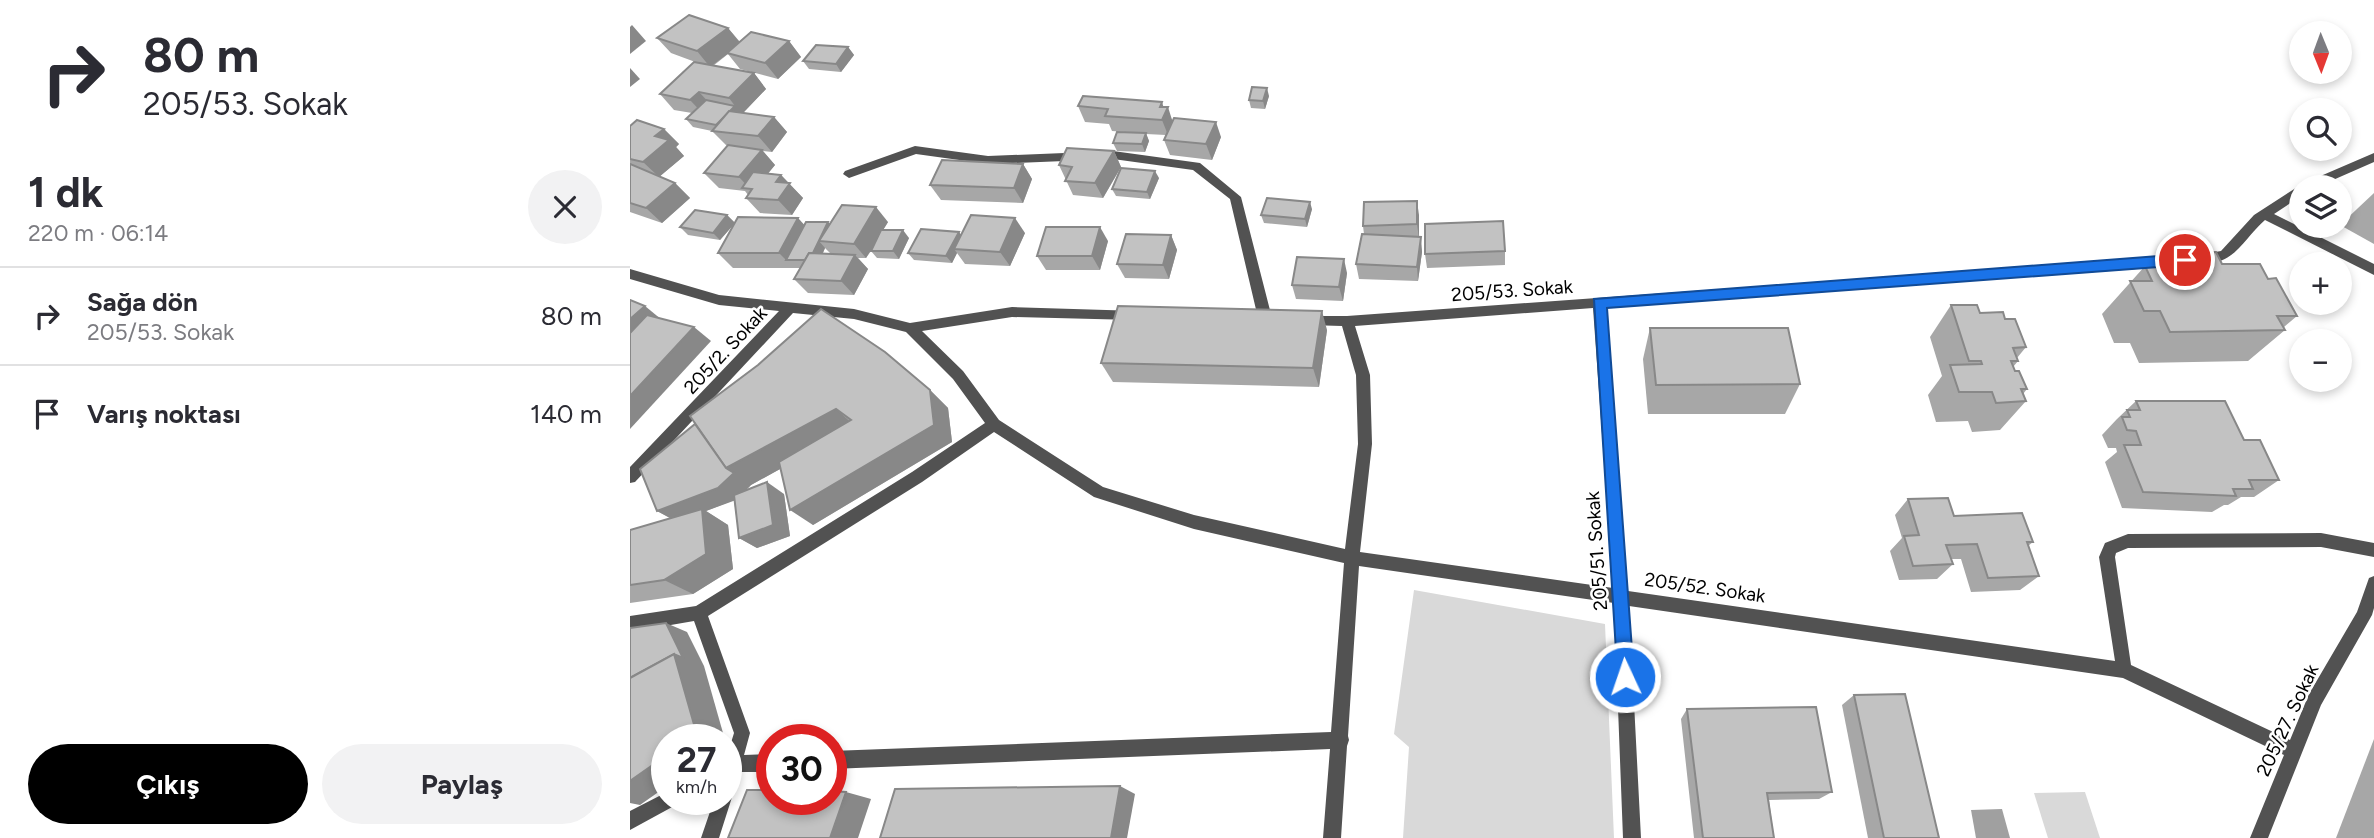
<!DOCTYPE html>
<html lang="tr">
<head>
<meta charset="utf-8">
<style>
	:root { --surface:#fff; --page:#f2f2f3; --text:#2b2b33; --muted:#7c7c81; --line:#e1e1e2; --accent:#000 }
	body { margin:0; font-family:Figtree,sans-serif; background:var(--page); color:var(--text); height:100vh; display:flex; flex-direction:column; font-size:26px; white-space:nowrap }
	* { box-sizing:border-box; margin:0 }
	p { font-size:23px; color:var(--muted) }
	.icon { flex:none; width:38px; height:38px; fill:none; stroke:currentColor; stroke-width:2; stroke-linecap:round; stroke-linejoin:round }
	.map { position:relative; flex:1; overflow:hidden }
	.details { display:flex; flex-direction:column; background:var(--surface); width:630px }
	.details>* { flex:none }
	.guide { background:#fff; color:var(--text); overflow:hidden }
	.needle { width:46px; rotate:179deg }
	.buttons { position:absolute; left:1659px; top:21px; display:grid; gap:14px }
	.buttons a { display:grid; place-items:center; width:63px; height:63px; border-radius:50%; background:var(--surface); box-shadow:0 4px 10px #0003; font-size:35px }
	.speed { position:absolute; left:21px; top:724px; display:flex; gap:14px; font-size:35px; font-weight:700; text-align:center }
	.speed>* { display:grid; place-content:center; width:91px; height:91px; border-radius:50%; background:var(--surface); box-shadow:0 4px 10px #0003; line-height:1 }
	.speed small { font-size:18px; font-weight:400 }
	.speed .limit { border:10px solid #d22; background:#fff; color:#111 }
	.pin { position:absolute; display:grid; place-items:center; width:60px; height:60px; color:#fff; margin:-30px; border:4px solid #fff; border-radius:50%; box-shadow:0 2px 7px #0007 }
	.me { position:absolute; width:77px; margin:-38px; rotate:357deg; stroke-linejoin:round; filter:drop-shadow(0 0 5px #0008) }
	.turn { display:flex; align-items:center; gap:24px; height:147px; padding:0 28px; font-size:32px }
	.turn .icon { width:91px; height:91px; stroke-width:2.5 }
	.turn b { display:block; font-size:49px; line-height:60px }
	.round { display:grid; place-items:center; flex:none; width:74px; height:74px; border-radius:37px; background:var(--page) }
	.headline { display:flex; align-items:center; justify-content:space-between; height:119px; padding:0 28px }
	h1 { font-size:42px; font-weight:700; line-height:52px }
	.primary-button { display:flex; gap:14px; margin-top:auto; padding:14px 28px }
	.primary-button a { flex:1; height:80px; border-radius:42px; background:var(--accent); color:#fff; font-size:28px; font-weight:700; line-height:80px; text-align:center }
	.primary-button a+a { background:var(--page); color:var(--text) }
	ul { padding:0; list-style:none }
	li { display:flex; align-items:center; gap:21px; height:98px; padding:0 28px; border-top:2px solid var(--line) }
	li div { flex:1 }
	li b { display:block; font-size:26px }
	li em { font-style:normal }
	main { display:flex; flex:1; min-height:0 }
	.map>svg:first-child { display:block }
</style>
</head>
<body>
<main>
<section class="details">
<div class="guide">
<div class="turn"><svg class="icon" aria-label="right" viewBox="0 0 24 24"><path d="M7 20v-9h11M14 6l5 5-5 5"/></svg><div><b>80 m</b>205/53. Sokak</div></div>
</div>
<div class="headline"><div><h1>1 dk</h1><p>220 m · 06:14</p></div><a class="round"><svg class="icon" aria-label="close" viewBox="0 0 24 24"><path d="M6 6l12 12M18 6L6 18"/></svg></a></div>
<ul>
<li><svg class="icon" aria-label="right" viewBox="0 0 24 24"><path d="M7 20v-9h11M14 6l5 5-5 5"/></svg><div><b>Sağa dön</b><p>205/53. Sokak</p></div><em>80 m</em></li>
<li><svg class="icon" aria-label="arrive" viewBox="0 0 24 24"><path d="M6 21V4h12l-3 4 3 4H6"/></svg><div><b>Varış noktası</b></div><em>140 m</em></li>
</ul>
<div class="primary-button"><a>Çıkış</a><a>Paylaş</a></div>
</section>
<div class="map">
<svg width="1744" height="838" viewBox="0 0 1744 838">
	<rect width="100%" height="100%" fill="#fff"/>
	<g fill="#d9d9d9">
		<polygon points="784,590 975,624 984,838 773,838 779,747 764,734"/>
		<polygon points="1455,792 1470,838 1418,838 1404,793"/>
	</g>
	<polygon fill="#a0a0a0" points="1372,809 1380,838 1346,838 1341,810"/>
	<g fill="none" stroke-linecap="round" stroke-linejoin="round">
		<g fill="#525252" fill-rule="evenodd">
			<polygon points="285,146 358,156 483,151 570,163 611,197 642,318 635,323 628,318 600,199 563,170 483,159 358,164 286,154 219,178 213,174 215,171"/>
			<path d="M1744,153V162L1687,187H1671V196L1644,214L1744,264V275L1635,220C1613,239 1602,270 1568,261L1566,258L1568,255L1591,251L1624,215L1672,184Z"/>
			<path d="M1548,256L1554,261L1548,266L976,307L998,591L1485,661L1469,557L1475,543L1498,534L1691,533L1744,543V557L1691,547L1498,548L1486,553L1485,557L1501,665L1660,740L1679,694L1727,612L1739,578L1744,576V608L1742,615L1691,705L1638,838H1620L1654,755L1493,678L999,606L1011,838H993L984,603L729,566L718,736L719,740L717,746L711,838H693L700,749L201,769V751L701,732L714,563L564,529L464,497L364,432L292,482L78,616L120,733L114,755L142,754V772H110L89,838H71L84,800H96V759L104,733L64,621L0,632V616L66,606L282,472L355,423L323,379L276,332L224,319L163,313L5,482L0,483V467L149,311L89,305L0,279V269L89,295L224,309L280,323L382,307L509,311L511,315L504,320L382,317L292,331L333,371L369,420L473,487L564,515L715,549L728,444L726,375L712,326L678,325L671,320L673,316H717ZM963,308L983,588L730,552L742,444L740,375L725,326Z"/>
			<polygon points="37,792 37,800 47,800 44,806 0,830 0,811"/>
		</g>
	</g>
	<g fill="#a7a7a7" fill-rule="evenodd">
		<polygon points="98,28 110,42 159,41 171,57 148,79 110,69 98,54 83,66 124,73 136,89 113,113 144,117 157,132 142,152 133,151 145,165 138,173 151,175 173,198 162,215 130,213 116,198 118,195 115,191 89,188 74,173 97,146 82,131 63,127 56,119 62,113 44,110 30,94 68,63 41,53 27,38"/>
		<polygon points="218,47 224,55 211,72 179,69 173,61"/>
		<polygon points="639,96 635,109 621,108 619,100"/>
		<polygon points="448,106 533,107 543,121 591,137 582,160 540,155 534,140 536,135 516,134 519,141 515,152 487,151 483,143 508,133 482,131 479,124 455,122"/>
		<polygon points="0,126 34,129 49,144 46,147 54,156 29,177 45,183 60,198 32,223 0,212"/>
		<polygon points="484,151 491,167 473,198 443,195 429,165"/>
		<polygon points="393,164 402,179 393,203 311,200 300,185"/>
		<polygon points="529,178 520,199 486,196 482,189"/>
		<polygon points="1744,193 1744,244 1710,225"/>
		<polygon points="682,209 677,227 634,223 631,215"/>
		<path d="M97,215L105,223L174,225L258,222L253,230L279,238L269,259L247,258L241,251L236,258H228L238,269L224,295L178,293L164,279L170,268H103L88,253L105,223L90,240L58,235L50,227ZM195,248L201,254L193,253Z"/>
		<polygon points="789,215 789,237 792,252 788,281 729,279 726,264 734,234 733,226"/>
		<polygon points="329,232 331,235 395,233 380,266 335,264 327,253 322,263 284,260 278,253"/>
		<polygon points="541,235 547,250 539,279 495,278 487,264"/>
		<polygon points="478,241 470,270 416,270 407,256"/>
		<polygon points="875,251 875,265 797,268 795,254"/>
		<polygon points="1540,253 1592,264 1638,279 1667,316 1654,327 1655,330 1618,361 1509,363 1500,343 1484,343 1472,314 1515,266 1528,266"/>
		<polygon points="717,273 713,301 666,299 662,285"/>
		<polygon points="1321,305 1375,319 1396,347 1387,358 1388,361 1383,367 1397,389 1393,394 1396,401 1370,430 1342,432 1338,421 1306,422 1298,395 1312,376 1300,337"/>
		<polygon points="1020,328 1170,384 1155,414 1018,414 1013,359"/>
		<polygon points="697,330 689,387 483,382 471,363"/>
		<polygon points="300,390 318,408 322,442 183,525 150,469 121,485 116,490 154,494 160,536 127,548 109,538 104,500 76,511 98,525 103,569 63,594 0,603 0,530 41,518 27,511 65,424"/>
		<polygon points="1506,401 1614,440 1649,480 1624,497 1611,497 1598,505 1594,505 1582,512 1492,508 1475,462 1487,452 1486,448 1478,448 1472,435 1487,419"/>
		<polygon points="1278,499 1324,516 1403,542 1398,546 1409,576 1390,590 1341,592 1331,559 1321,559 1323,564 1307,579 1269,580 1260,551 1272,538 1265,515"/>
		<polygon points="1224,695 1309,838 1238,838 1212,705"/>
		<polygon points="1057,709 1202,792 1189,799 1139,800 1144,838 1064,838 1051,719"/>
		<polygon points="1744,739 1744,838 1706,838"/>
	</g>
	<g fill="#888">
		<polygon points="2,25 16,41 0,54 0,27"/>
		<polygon points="98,28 111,44 80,67 67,51"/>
		<polygon points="159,41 171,57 148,79 135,63"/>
		<polygon points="218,47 224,55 211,72 206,64"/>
		<polygon points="0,68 10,79 0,87"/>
		<polygon points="124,73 136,89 94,133 86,125 105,106 99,98"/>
		<polygon points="637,88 639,96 635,109 633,101"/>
		<polygon points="69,92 83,107 75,116 60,100"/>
		<polygon points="532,102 535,112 538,107 543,123 538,135 532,120 530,107"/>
		<polygon points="144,117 157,132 142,152 128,136"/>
		<polygon points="586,122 591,137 582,160 576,144"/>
		<polygon points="34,129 49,144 46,147 54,156 29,177 13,162 25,136"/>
		<polygon points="516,133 519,141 515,152 512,144"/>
		<polygon points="132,150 145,165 124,191 120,189 109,177"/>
		<polygon points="484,151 491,167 473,198 465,183"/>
		<polygon points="393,164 402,179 393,203 384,188"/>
		<polygon points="525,171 529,178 520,199 517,192"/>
		<polygon points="151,175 173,198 162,215 148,200 146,182"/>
		<polygon points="45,183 60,198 32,223 16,208"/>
		<polygon points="787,201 789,215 789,239 787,224"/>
		<polygon points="680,202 682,209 677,227 675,219"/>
		<polygon points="246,207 258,222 236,258 224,244"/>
		<polygon points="97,215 105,223 90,240 83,233"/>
		<polygon points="168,218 181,232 156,260 149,253"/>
		<polygon points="385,218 395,233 380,266 370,252"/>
		<polygon points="198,222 205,229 189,241 195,248 186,268 179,260"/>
		<polygon points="470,227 478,241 470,270 462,256"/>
		<polygon points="273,230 279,238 269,259 263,251"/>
		<polygon points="329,232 334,239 324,249 327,253 322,263 316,256"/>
		<polygon points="541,235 547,250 539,279 533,265"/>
		<polygon points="791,237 792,252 788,281 787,267"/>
		<polygon points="225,255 238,269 224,295 211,281"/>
		<polygon points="714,259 717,273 713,301 709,287"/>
		<polygon points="15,306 32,320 0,349 0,319"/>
		<polygon points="692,311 697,330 689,387 683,368"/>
		<polygon points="64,327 81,341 0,429 0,396"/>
		<polygon points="300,390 318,408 322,442 183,525 160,510"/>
		<polygon points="206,409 226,427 121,485 106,500 76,511 98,525 103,569 63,594 34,580 47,522 27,511 96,468"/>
		<polygon points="137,482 154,494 160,536 127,548 109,538"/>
		<polygon points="36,623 57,632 74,666 95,740 59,740"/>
		<polygon points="37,755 37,786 10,805 0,803 0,781"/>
		<polygon points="490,786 505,794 497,838 481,838"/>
		<polygon points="216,792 241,799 228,838 200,838"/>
	</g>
	<g fill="#c2c2c2" stroke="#888" stroke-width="2">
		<polygon points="59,15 98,28 67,51 27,38"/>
		<polygon points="121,32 159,41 135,63 97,53"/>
		<polygon points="186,45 218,47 206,64 173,61"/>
		<polygon points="64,62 124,73 99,98 69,92 60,100 30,94"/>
		<polygon points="622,87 637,88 633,101 619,100"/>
		<polygon points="453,96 532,102 530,107 538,107 532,120 475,116 478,109 448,106"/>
		<polygon points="76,100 105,106 86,125 56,119"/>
		<polygon points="99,111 144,117 128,136 82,131"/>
		<polygon points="544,118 586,122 576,144 534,140"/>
		<polygon points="7,120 34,129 25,136 39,140 13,162 0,159 0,126"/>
		<polygon points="487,132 516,133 512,144 483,143"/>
		<polygon points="98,145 132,150 109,177 74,173"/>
		<polygon points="437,148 484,151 465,183 435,181 442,167 429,165"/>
		<polygon points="312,160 393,164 384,188 300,185"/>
		<polygon points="0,164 45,183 16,208 0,203"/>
		<polygon points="491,168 525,171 517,192 482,189"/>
		<polygon points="123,172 151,175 146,182 160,183 148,200 116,198 122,189 112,188"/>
		<polygon points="637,198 680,202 675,219 631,215"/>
		<polygon points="787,201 787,224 733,226 734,202"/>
		<polygon points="212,205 246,207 224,244 189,241"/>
		<polygon points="65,210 97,215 83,233 50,227"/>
		<polygon points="341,215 385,218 370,252 324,249"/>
		<polygon points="108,217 168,218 149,253 88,253"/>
		<polygon points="873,221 875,251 795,254 795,224"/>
		<polygon points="176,222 198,222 183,253 179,253 175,260 156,260"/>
		<polygon points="416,227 470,227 462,256 407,256"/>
		<polygon points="291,229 329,232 316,256 278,253"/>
		<polygon points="251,230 273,230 263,251 241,251"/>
		<polygon points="496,234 541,235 533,265 487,264"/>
		<polygon points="732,234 791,237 787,267 726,264"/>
		<polygon points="1586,252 1592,264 1630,264 1638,279 1646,278 1667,316 1647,316 1655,330 1540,332 1530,311 1514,311 1500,281 1522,281 1515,266 1546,266 1540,253"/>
		<polygon points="179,253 225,255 211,281 164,279"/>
		<polygon points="667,257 714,259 709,287 662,285"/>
		<polygon points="0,300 15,306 0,319"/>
		<polygon points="1321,305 1347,305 1350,313 1373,312 1375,319 1385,319 1396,347 1383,348 1388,361 1381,361 1385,371 1389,371 1397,389 1391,389 1396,401 1366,403 1362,392 1329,392 1320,365 1352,364 1351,361 1339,361"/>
		<polygon points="488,306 692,311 683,368 471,363"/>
		<polygon points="191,309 255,352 300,390 304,425 160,510 149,462 221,420 206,409 96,468 60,416 128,365"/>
		<polygon points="17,315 64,327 0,396 0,333"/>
		<polygon points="1020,328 1158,328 1170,384 1026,385"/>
		<polygon points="1506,401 1595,401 1614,440 1630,440 1649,480 1619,480 1623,489 1603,489 1606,496 1513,492 1494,445 1511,445 1506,431 1497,430 1492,417 1500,417 1497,410 1510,410"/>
		<polygon points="65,424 96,468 104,473 88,488 27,511 10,469"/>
		<polygon points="137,482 143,525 109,538 104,495"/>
		<polygon points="1318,498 1324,516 1392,513 1403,542 1397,542 1409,576 1358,578 1347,544 1316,545 1323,564 1283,566 1274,536 1289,535 1278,499"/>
		<polygon points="72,509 76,554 34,580 0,585 0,530"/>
		<polygon points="36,623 53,658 44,654 0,678 0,628"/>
		<polygon points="44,654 67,735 59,740 37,740 37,755 0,781 0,678"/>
		<polygon points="1275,694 1309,838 1254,838 1224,695"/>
		<polygon points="1186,707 1202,792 1137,793 1144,838 1073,838 1057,709"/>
		<polygon points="490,786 481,838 250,838 265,789"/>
		<polygon points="117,790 142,790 142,800 201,800 201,791 216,792 200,838 98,838"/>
	</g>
	<polygon fill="#1a73e8" stroke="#114b97" stroke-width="2" points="1555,254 1563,260 1555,265 977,308 1004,677 1001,683 995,686 988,683 964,299"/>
	<g text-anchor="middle" stroke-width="5" stroke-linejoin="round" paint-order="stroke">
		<g font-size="19" fill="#000" stroke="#fff">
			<text transform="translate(882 290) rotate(-4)" y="7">205/53. Sokak</text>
			<text transform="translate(95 350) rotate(-47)" y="7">205/2. Sokak</text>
			<text transform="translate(966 551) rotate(-94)" y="7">205/51. Sokak</text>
			<text transform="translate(1075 587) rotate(8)" y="7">205/52. Sokak</text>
			<text transform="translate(1657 720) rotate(-65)" y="7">205/27. Sokak</text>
		</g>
	</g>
</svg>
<div class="buttons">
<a><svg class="needle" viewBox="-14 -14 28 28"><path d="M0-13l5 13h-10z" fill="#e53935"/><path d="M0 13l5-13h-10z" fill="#7c7c81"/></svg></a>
<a><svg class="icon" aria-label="search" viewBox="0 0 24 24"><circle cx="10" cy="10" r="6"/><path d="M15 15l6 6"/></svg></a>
<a><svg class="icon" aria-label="layers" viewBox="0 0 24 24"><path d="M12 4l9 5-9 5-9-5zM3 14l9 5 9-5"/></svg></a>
<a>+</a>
<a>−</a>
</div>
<div class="speed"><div>27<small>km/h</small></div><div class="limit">30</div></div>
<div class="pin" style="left:1555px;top:260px;background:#d93025"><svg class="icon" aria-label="arrive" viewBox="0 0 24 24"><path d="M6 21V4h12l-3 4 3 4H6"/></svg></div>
<svg class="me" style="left:995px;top:677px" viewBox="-20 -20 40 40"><circle r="17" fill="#1a73e8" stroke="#fff" stroke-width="3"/><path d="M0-11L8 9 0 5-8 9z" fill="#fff"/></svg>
</div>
</main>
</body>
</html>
